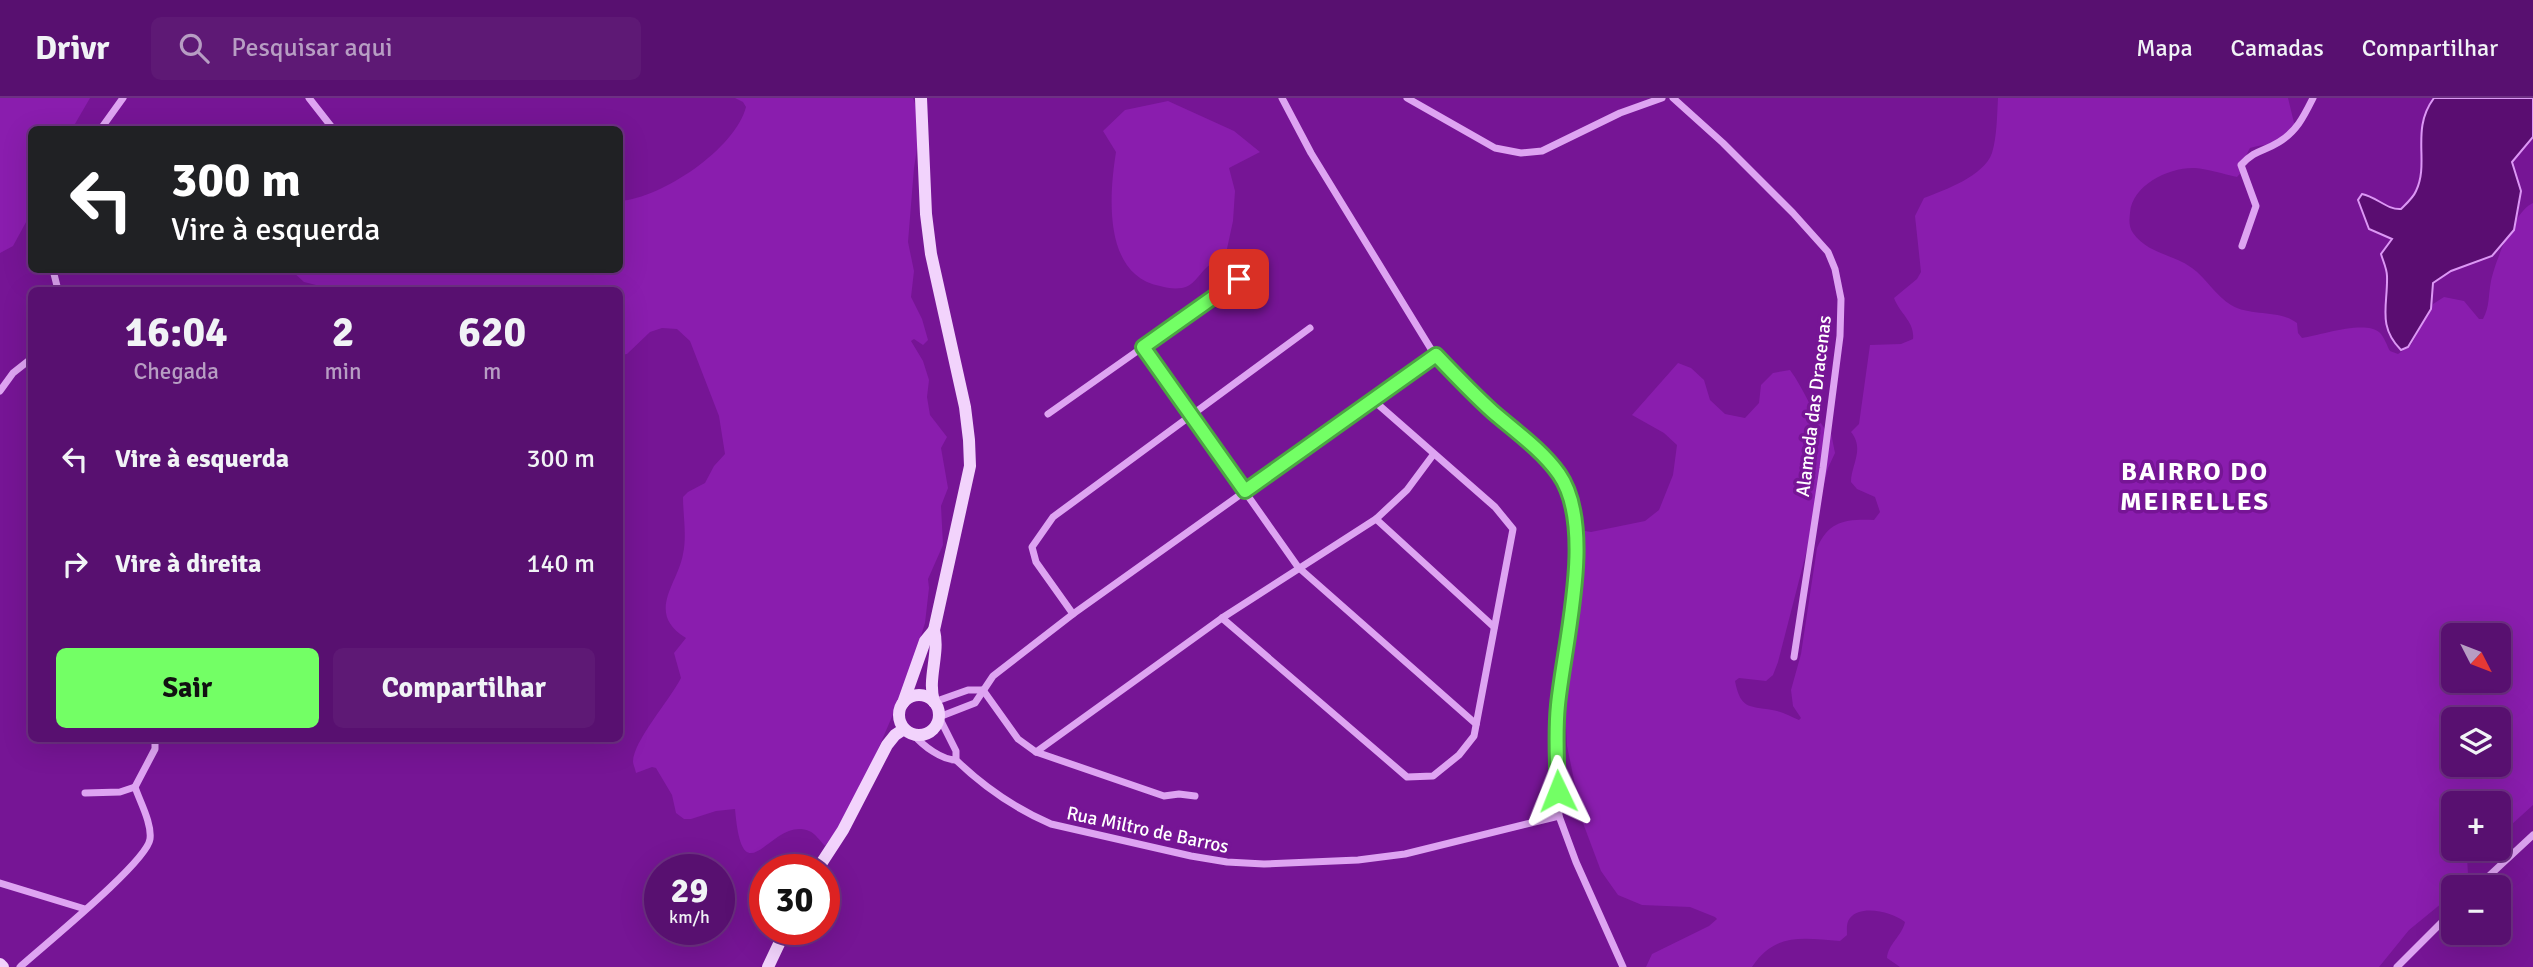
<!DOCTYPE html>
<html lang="pt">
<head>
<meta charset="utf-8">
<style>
	:root { --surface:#581070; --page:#5e1975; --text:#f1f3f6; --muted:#b79dc3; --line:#6d3083; --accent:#73ff65 }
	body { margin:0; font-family:Signika,sans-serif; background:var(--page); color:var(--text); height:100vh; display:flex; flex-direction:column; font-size:26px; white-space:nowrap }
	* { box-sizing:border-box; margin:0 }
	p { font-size:23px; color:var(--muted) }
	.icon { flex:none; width:38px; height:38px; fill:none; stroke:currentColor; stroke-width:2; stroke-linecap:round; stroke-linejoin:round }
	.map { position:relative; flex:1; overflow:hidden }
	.details { position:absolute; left:28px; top:189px; width:595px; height:455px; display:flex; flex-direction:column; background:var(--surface); border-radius:10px; box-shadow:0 7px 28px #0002,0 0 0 2px var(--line) }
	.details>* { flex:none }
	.banner { position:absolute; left:28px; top:28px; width:595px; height:147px; border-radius:10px; box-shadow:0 7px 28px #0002,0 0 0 2px var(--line); background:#202124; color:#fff; overflow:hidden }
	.needle { width:46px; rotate:132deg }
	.tools { position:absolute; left:2441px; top:525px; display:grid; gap:14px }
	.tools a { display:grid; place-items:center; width:70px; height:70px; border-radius:10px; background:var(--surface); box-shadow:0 7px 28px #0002,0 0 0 2px var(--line); font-size:35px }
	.speed { position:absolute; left:644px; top:756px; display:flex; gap:14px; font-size:35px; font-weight:700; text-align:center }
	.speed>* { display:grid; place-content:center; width:91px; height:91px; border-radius:50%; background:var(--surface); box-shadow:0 7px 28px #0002,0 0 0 2px var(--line); line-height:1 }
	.speed small { font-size:18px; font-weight:400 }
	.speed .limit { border:10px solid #d22; background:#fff; color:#111 }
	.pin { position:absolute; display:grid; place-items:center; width:60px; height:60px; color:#fff; margin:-30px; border-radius:14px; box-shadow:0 4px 10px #0006 }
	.me { position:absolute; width:77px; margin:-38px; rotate:358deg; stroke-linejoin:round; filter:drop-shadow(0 0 5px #0008) }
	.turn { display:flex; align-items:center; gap:24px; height:147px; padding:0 28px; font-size:32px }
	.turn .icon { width:91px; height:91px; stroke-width:2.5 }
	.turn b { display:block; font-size:49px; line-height:60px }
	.eta { display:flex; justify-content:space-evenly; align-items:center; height:119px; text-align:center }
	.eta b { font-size:42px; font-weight:700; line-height:49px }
	.cta { display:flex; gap:14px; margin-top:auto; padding:14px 28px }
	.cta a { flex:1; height:80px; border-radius:10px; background:var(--accent); color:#111; font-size:28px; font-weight:700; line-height:80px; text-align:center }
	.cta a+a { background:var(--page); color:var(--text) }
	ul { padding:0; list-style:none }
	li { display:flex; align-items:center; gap:21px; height:105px; padding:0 28px }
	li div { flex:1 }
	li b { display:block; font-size:26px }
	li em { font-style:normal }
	header { display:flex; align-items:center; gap:42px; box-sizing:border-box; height:98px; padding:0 35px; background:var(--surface); border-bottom:2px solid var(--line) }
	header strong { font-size:33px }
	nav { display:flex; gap:38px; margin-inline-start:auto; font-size:24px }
	.search { width:490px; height:63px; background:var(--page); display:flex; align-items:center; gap:18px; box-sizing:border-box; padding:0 24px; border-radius:10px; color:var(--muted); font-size:26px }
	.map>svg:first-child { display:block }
</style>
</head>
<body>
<header>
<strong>Drivr</strong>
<div class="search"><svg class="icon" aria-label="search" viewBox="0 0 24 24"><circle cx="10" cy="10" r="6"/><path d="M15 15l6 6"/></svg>Pesquisar aqui</div>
<nav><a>Mapa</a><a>Camadas</a><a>Compartilhar</a></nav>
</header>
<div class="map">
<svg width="2533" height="869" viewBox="0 0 2533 869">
	<rect width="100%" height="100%" fill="#761595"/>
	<g fill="#8a1dae" fill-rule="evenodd">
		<polygon points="0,0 90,0 72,31 32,32 31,115 13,148 0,155"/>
		<path d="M735,0H913L917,11L918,44L914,70L908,144L914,173L911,199L922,221L928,242L923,247L914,241L911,243L923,263L929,282L927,299L930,317L947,339L941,350L948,390L941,408L943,447L928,481L929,490L925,525L906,586L864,684L846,719L825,748C820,743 815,735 809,733C771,717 743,805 735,711L716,713L691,721H684L676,715L672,697L656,670L652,669L636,675C636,674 633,665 633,664C633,643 670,602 681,580L674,555L686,540C645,515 678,486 683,456C687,438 683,417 683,399L688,394L705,385L714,368L725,356L719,318L690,243L677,231L662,230L650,234L627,256L620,257V192H336L304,184L291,172H620V103C662,100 735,51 746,9L743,4Z"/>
		<path d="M1998,0H2288L2296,33C2286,46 2265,46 2250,50C2244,59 2245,72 2237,79C2223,76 2208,71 2195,70C2169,69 2132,87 2130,115C2129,123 2129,129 2133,135C2148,156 2173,156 2192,170C2206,180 2216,198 2231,207C2251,219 2278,211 2297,225L2298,235L2302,240C2320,237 2365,222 2379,234C2384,238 2387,248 2390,253L2398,256L2411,247L2433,206L2444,199L2464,203L2479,221H2483C2490,208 2488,198 2491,183C2495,164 2515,112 2533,105V707L2499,738V705H2454V751H2480L2467,760L2468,776L2459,789H2454L2453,796L2409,832L2379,869H1900L1887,860C1888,846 1902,838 1905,824C1893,814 1861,806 1850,820C1846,825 1847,831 1847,837L1840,843C1803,840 1775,834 1752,869H1646L1652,856L1709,828L1717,821L1715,819L1690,809L1642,807L1618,797L1601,773L1583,725L1567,648L1565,609L1568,573L1579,496V432L1591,434L1645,423L1659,412L1673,377L1677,347L1664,335L1632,317L1678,265L1691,270L1704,282L1710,302L1725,316L1745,320L1759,305L1761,287L1773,275L1790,272C1804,291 1812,314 1827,334L1831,335L1835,355L1828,370L1778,564L1773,577L1766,583L1739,580L1735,583C1741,614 1751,607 1777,613C1784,615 1792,619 1799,622L1801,620L1793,608L1791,592L1801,556L1817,450C1829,423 1845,421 1874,422L1880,414L1875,399L1857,391L1851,384C1851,367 1865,351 1851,334L1859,326L1870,247L1901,246L1913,241C1915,224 1900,216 1894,200L1917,181L1921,174L1915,118L1924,100C1945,92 1984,78 1992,55C1997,39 1997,17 1998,0ZM2454,537H2499V583H2454ZM2454,621H2499V667H2454Z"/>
		<path d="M1168,3L1234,33L1260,54L1229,70L1235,93L1233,123L1225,160C1219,163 1211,165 1206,170C1198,178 1193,188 1182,190C1174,191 1167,190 1160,188C1103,177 1109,98 1116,54L1103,33L1125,12Z"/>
	</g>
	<path fill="#5a0d71" stroke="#dc97f5" stroke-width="2" d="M2434,0H2533V39L2512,64L2521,93L2514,132L2492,158L2451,173L2433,185L2431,211L2408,249L2401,252C2377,228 2388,207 2387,178C2387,171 2383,163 2381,156L2392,141L2369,131L2358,102L2362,96C2377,99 2387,112 2401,111C2406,106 2413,100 2416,93C2430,64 2410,32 2434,0Z"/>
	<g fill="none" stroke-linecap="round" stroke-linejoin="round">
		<g stroke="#dea4f2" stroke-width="7">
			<polyline points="309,0 334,32"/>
			<polyline points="1282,0 1311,55 1431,251 1472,295 1550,364 1568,393 1574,411 1576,434 1571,509 1557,608 1556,633 1559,718 1576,764 1623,869"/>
			<polyline points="1407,0 1495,50 1521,55 1542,53 1620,15 1662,0"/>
			<polyline points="1673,0 1723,45 1793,115 1828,154 1835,171 1841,201 1840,238 1823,370 1794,559"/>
			<polyline points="100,32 123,0"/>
			<path d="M2242,148L2256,108L2241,67C2256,51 2263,54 2279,44C2297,33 2304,18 2313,0"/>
			<polyline points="53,172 58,192"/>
			<polyline points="1143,249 1298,469 1476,626"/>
			<path d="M1436,257L1073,516L993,578L975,605L939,619L956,653V662C985,690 1014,710 1051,726L1191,758L1227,764L1264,766L1358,762L1405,756L1559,718"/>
			<polyline points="0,293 13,275 32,260"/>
			<polyline points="1048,316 1258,168"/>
			<polyline points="1376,421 1494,529"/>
			<polyline points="1073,516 1036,464 1032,449 1053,419 1310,230"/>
			<polyline points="1222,520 1407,679 1433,678 1459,657 1474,638 1513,431 1495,409 1373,302"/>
			<polyline points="983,592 1018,641 1036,654 1164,698 1179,696 1195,698"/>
			<polyline points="934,604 968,592 983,592"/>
			<path d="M914,637C923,648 942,662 956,662"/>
			<polyline points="1036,654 1222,520 1376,421 1407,392 1433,357"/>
			<polyline points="85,695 120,694 135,689"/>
			<polyline points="0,785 85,811"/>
			<polyline points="2477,789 2533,737"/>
			<path d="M20,869C43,848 147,764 150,741C152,725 140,704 135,689L155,651V640"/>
			<polyline points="2397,869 2454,812"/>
		</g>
		<g stroke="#f2d3fc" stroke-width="12">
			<path d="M921,0L926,116L931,156L965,309L969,342L970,368L934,532C940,556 927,580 934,604"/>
			<circle cx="919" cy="617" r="20"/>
			<polyline points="903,605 925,543 934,532"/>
			<polyline points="817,772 843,732 887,647 895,637 904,631"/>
			<polyline points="0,866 3,869"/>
			<polyline points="768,869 786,831"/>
		</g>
	</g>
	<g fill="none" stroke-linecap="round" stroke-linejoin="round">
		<defs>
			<path id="route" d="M1239,181L1143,249L1245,393L1436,257C1455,277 1473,296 1493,314C1515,333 1542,352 1559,376C1596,429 1564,545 1558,607C1555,636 1557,664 1558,693"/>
		</defs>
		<use href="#route" stroke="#4ba642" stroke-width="18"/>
		<use href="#route" stroke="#73ff65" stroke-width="12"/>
	</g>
	<g text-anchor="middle" stroke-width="7" stroke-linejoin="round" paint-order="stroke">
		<g font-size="19" fill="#fff" stroke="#761595">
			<text transform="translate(1813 308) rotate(-83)" y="7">Alameda das Dracenas</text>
			<text transform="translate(1148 731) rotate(12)" y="7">Rua Miltro de Barros</text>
		</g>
		<g font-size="26" font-weight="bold" letter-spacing="2" fill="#fff" stroke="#761595">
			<text x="2195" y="382">BAIRRO DO<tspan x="2195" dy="30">MEIRELLES</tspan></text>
		</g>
	</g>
</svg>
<div class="tools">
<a><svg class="needle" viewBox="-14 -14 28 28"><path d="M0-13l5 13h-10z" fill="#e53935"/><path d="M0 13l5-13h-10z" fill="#b79dc3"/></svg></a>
<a><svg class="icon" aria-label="layers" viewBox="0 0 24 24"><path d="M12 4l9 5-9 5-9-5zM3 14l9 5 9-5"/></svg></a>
<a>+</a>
<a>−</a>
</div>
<div class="speed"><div>29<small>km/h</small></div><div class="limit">30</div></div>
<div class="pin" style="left:1239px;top:181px;background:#d93025"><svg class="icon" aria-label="arrive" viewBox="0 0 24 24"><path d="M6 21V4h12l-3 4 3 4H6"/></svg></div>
<svg class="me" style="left:1558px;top:693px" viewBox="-20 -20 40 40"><path d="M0-17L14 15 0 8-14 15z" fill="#73ff65" stroke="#fff" stroke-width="4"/></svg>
<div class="banner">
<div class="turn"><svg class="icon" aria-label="left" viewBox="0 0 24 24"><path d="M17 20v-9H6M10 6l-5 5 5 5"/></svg><div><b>300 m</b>Vire à esquerda</div></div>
</div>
<section class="details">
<div class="eta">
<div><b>16:04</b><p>Chegada</p></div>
<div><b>2</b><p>min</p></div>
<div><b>620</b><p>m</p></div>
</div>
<ul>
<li><svg class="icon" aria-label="left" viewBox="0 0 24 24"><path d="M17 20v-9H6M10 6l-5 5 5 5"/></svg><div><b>Vire à esquerda</b></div><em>300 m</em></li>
<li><svg class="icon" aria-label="right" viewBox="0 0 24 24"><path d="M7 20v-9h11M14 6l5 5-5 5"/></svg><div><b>Vire à direita</b></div><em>140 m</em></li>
</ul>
<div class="cta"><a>Sair</a><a>Compartilhar</a></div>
</section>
</div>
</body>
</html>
